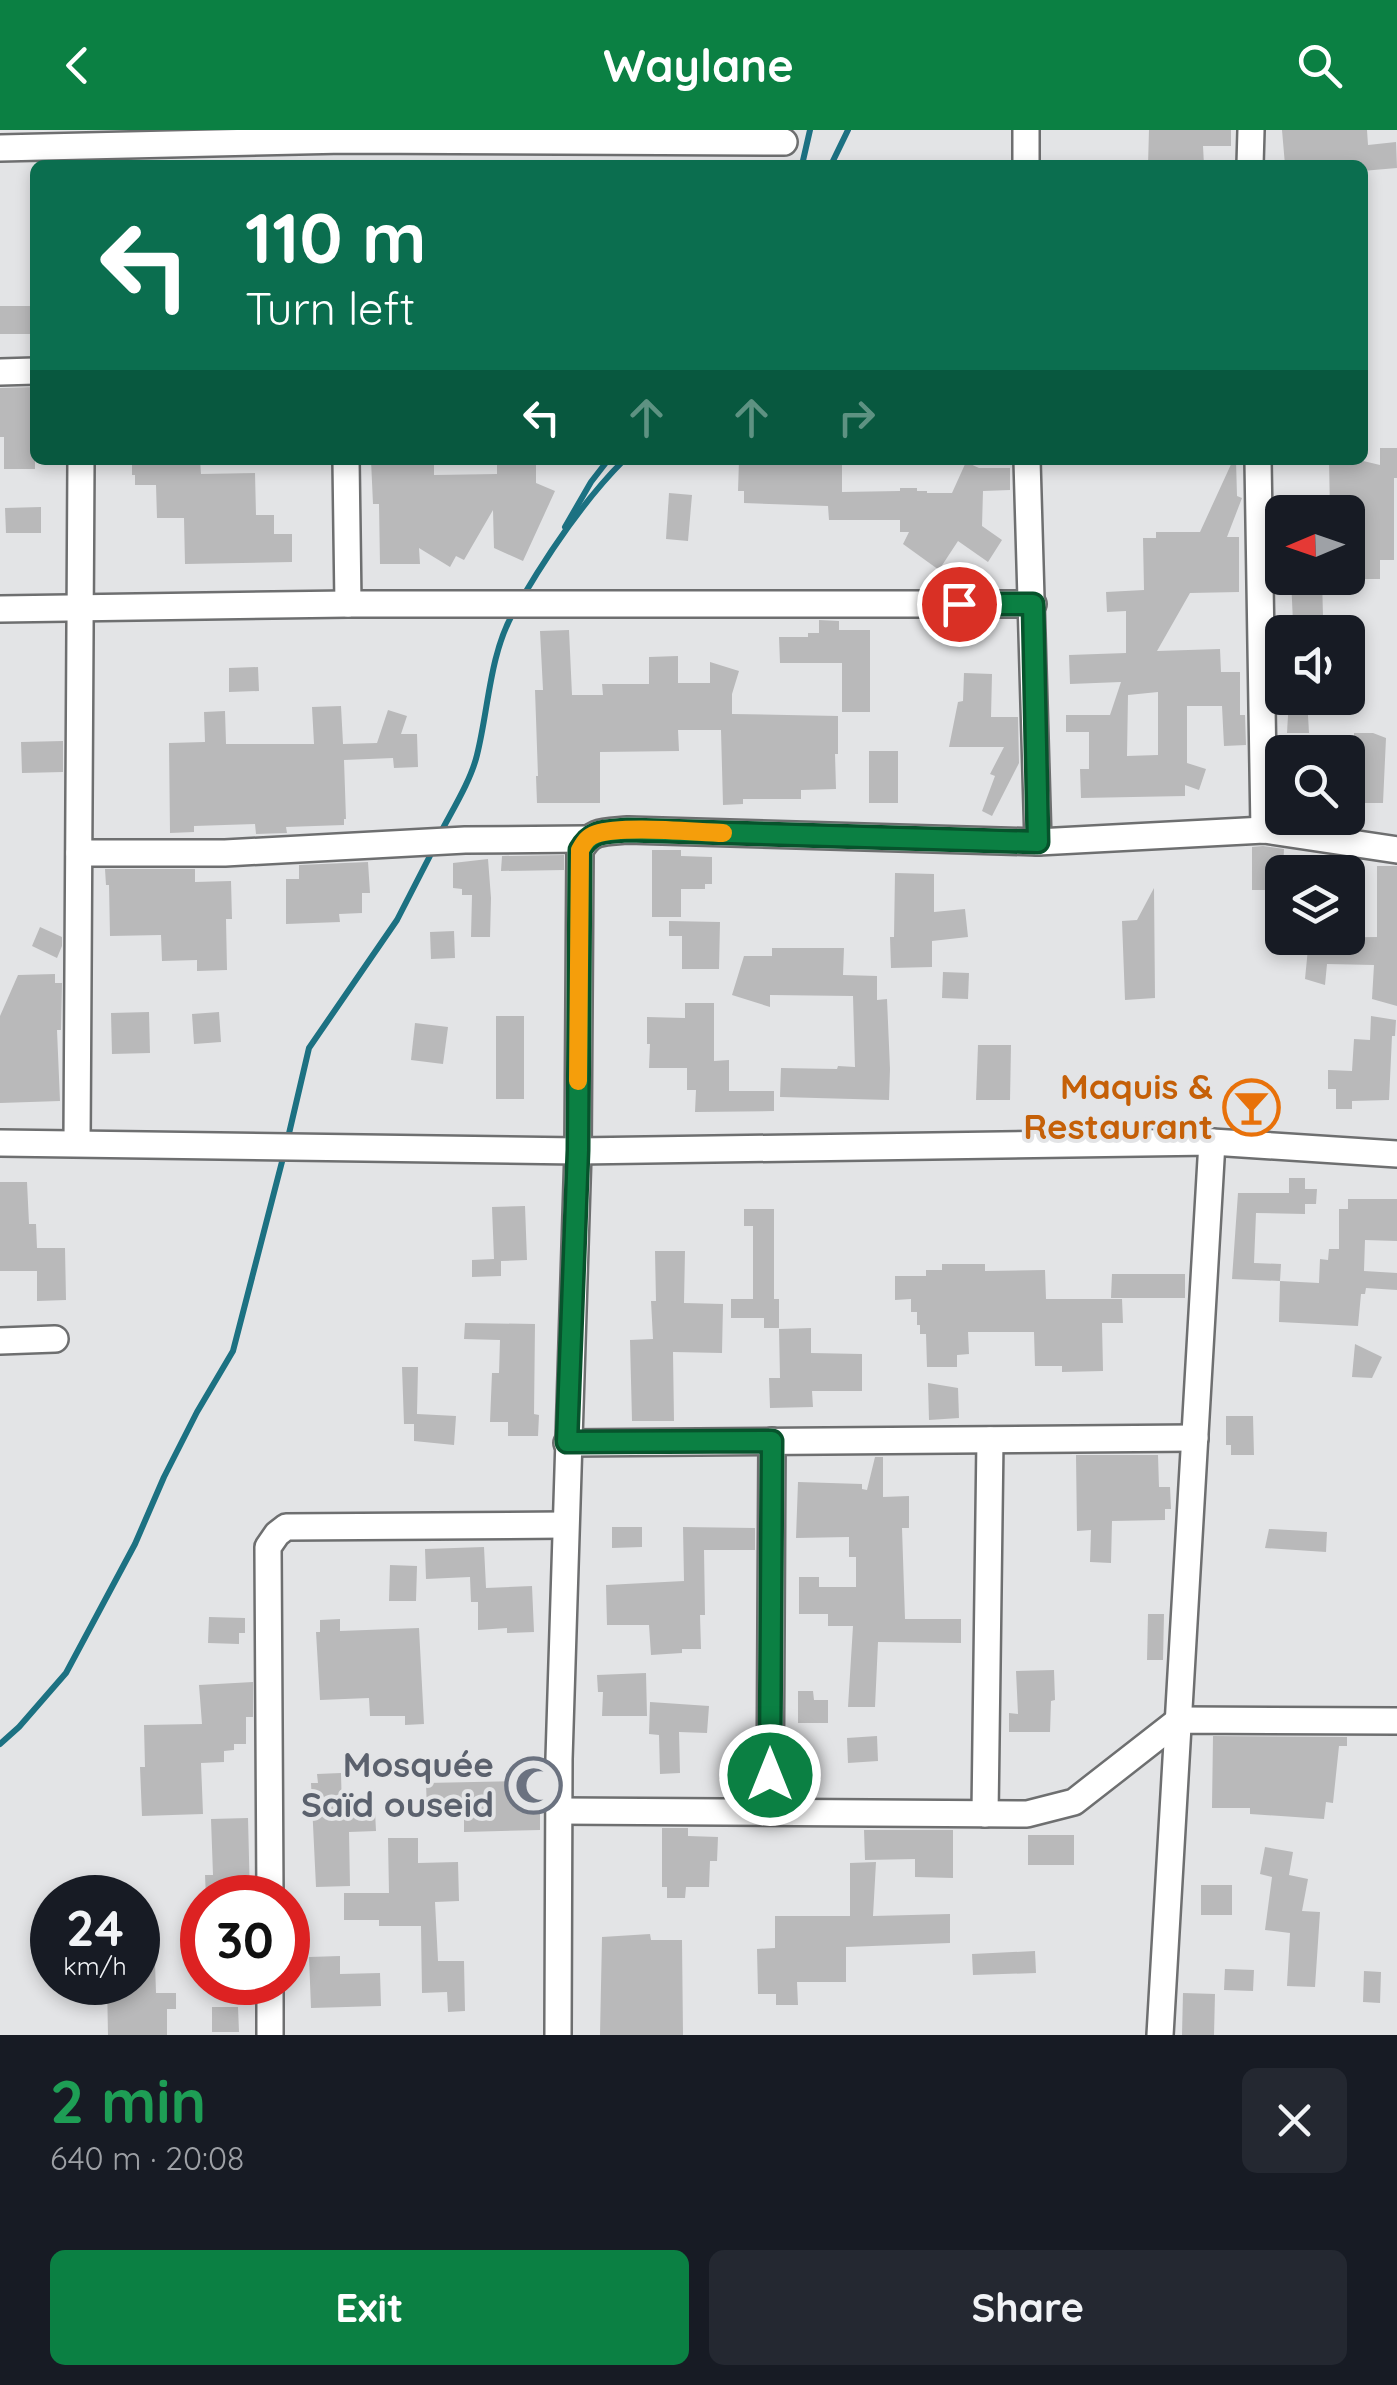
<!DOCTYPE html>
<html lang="en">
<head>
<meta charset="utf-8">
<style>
	:root { --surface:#171b24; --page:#242831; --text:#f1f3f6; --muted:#9ea1a6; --accent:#0b8043 }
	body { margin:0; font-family:Quicksand,sans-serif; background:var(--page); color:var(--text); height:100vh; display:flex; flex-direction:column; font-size:38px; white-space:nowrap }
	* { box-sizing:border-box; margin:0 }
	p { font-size:32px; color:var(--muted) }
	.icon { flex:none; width:55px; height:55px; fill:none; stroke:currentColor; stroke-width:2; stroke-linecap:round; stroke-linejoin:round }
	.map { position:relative; height:1905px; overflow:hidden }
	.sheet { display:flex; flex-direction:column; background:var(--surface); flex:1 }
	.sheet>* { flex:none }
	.guide { position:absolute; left:30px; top:30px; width:1338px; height:305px; border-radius:15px; box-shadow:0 5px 15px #0003; background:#0b6e4f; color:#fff; overflow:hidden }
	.needle { width:65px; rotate:268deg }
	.controls { position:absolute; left:1265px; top:365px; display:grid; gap:20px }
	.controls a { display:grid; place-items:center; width:100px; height:100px; border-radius:15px; background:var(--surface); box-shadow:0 5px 15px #0003; font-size:50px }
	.speed { position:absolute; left:30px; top:1745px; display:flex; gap:20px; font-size:50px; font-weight:700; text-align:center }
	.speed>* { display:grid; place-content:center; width:130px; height:130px; border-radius:50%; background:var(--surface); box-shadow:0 5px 15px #0003; line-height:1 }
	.speed small { font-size:25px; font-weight:400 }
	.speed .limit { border:15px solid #d22; background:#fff; color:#111 }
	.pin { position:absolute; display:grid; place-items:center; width:85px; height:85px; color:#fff; margin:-42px; border:5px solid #fff; border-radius:50%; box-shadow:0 2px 10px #0007 }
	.me { position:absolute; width:110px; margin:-55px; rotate:0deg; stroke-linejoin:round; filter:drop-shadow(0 0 8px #0008) }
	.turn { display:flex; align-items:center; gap:35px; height:210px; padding:0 50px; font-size:45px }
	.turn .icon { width:130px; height:130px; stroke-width:2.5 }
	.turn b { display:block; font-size:70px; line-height:85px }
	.lanes { display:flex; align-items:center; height:95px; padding:0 50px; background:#0003; justify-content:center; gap:50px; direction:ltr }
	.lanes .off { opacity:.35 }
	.round { display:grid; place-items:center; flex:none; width:105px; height:105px; border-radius:15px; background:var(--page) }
	.summary { display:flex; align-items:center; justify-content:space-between; height:170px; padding:0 50px }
	h1 { font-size:60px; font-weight:800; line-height:75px; color:#1e9e55 }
	.primary-button { display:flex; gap:20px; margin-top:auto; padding:20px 50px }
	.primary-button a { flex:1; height:115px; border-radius:15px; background:var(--accent); color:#fff; font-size:40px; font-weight:800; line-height:115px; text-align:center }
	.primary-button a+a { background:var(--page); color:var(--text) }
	header { display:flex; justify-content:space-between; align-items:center; height:130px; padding:0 50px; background:var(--accent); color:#fff; font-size:45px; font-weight:800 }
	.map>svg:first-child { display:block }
</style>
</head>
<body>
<header><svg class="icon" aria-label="back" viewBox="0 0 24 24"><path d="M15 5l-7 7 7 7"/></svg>Waylane<svg class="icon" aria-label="search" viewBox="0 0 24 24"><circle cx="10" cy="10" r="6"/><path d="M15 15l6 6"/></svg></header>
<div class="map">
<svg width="1397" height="1905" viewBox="0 0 1397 1905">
	<rect width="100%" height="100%" fill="#e3e4e6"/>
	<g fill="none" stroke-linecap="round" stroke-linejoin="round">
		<g stroke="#1c7182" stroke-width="6">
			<polyline points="802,35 810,0"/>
			<polyline points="831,35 848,0"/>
			<polyline points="565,397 591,352 608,330"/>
			<path d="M522,468C551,419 584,370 624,330"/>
			<path d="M441,702C453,679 471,650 477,625C489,577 489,527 513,483"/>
			<polyline points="287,1012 309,918 397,790 434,718"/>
			<polyline points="0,1614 19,1597 66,1543 135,1414 164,1347 197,1282 233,1221 284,1024"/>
		</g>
	</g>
	<g fill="#b9b9ba" fill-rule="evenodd">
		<polygon points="1149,0 1231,0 1231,16 1203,16 1204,35 1148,35"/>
		<polygon points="1282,0 1367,0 1368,15 1396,12 1397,38 1362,41 1362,35 1285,35"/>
		<rect x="0" y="176" width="35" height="28"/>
		<polygon points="35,257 35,339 4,339 4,307 0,307 0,258"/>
		<polygon points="1380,318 1397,318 1397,348 1394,348 1394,430 1380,430 1380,449 1354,449 1354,382 1330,382 1329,330 1359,330 1380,335"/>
		<polygon points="132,330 200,330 201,344 255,343 256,385 274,385 274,404 292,404 292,432 185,434 184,388 157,388 156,355 135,355 135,345 132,345"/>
		<polygon points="371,330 434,330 434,345 497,344 497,330 536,330 536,353 555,361 523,431 494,418 493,380 464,430 456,426 450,437 419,418 420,434 380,434 379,374 373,374"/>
		<polygon points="739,330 842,330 842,362 900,361 900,358 917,358 917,361 927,361 927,363 952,363 966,332 979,338 1010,338 1010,360 983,361 982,396 1002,410 988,432 958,411 939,440 903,414 909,402 900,402 900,390 829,390 828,376 744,373 744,361 738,361"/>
		<path d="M1233,330H1236L1237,366L1242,368L1227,407H1239V462L1190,463L1157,521L1220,519L1221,542H1240V585H1245L1246,615L1224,616L1222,576H1187V633L1206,639L1199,660L1185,655V666L1081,668L1080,639H1089V602H1066V585H1110L1121,552L1070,554L1069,525L1126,523V481L1107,482L1106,462L1144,460L1143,408H1156V402H1200ZM1158,562V625L1127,626L1128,565Z"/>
		<polygon points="669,363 692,365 688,411 666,409"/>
		<polygon points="41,377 41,403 6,403 5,378"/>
		<polygon points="1291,448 1322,448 1323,487 1361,496 1360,502 1306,502 1309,493 1293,493"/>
		<polygon points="819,490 839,491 839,500 870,500 870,582 842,582 842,533 780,533 779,507 808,507 808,503 819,503"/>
		<polygon points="569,500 572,565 603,565 602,554 649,554 649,527 678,526 678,553 710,553 710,532 739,541 732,564 732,584 838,586 838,624 835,624 836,659 801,660 801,669 743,669 743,674 723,675 721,600 678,600 679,621 600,622 600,673 537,673 536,646 538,646 535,560 543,560 540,501"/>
		<polygon points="258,537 259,561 229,562 229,538"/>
		<polygon points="964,543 992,544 991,587 1018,587 1019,633 992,686 982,681 995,646 990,644 1004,617 949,617 958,572 963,571"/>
		<polygon points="1289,568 1307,568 1309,603 1287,603"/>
		<polygon points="341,576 343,614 377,613 388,580 407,586 401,604 417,604 418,637 394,638 393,628 344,630 346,689 344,689 344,695 286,697 287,703 256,704 255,694 194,696 194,702 170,703 169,613 205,612 204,582 225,581 226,614 314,614 312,577"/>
		<polygon points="1354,603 1373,603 1386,608 1383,673 1348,673 1348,614 1354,614"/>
		<polygon points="63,611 63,642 22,643 21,612"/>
		<rect x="869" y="621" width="29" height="52"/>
		<polygon points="1263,716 1284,719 1282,760 1252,760 1252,717"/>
		<polygon points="652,720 681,720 681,726 712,727 712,754 705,754 705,759 681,759 681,787 652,787"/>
		<polygon points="564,725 564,740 501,741 502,726"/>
		<polygon points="488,729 491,768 490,807 471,807 472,765 462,765 462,759 453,758 453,733"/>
		<polygon points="368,732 370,763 362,763 362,783 339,784 340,792 286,794 286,749 299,749 299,735"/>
		<polygon points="1377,736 1397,736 1397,876 1372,869 1374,835 1327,834 1325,855 1305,849 1309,808 1377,807"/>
		<polygon points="105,739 195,739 195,752 231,751 232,789 226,789 227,840 197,841 197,830 162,831 161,805 110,806 109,755 106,755"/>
		<polygon points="895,743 934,744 934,782 965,779 968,807 932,811 932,837 891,838 890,807 894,807"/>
		<polygon points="1154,758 1155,868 1125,870 1122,791 1137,790"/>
		<polygon points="669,791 720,792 719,839 682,839 682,806 669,806"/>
		<polygon points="40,797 62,807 62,816 57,828 32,816"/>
		<polygon points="454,801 455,828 431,829 430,802"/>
		<polygon points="772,818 844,818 843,845 877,846 877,870 887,869 890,939 889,970 780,967 781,938 837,939 838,936 855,937 853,866 770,865 770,877 732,865 744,826 772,826"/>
		<polygon points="943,842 969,843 968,869 942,868"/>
		<polygon points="55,844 55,853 62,853 61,900 57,900 60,971 0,973 0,886 18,845"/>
		<polygon points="685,873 714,873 714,931 729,930 729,961 774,961 774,981 695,982 696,960 687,960 687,938 649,938 650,914 647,914 647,887 685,888"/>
		<polygon points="149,882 150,923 112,924 111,883"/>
		<polygon points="219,882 221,912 194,914 192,884"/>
		<rect x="496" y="886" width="28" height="83"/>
		<polygon points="1371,886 1396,890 1395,906 1392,906 1389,970 1352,971 1352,979 1336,979 1336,959 1328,959 1328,940 1352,941 1354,909 1370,910"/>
		<polygon points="415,893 448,897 443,934 411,930"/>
		<polygon points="978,915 1011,915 1010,970 976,970"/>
		<polygon points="1270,955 1270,972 1263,972 1263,982 1247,982 1247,975 1229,973 1231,956"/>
		<polygon points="1289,1048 1305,1048 1305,1059 1317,1059 1316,1074 1305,1074 1305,1084 1256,1083 1254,1133 1281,1134 1280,1151 1232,1149 1238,1063 1289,1063"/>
		<polygon points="0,1052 27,1052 29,1094 36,1094 37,1118 65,1118 66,1170 37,1171 37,1141 0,1141"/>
		<polygon points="1348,1069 1397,1069 1397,1111 1365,1110 1364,1141 1397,1143 1397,1160 1366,1158 1365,1164 1361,1164 1358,1196 1279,1192 1280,1151 1319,1153 1320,1129 1328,1130 1329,1119 1339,1119 1339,1079 1348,1079"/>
		<polygon points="525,1076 527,1130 501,1131 501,1146 472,1147 472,1130 494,1129 492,1077"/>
		<polygon points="744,1079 774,1079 774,1169 779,1169 779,1198 764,1198 764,1188 731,1188 731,1169 753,1169 753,1096 744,1096"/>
		<polygon points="655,1121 685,1121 684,1173 723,1174 722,1223 673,1222 674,1291 632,1291 630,1210 653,1209 651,1171 656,1171"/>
		<polygon points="942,1134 985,1134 985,1141 1045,1140 1046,1169 1122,1169 1123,1193 1102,1193 1103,1241 1062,1242 1062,1236 1035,1236 1034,1202 968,1202 969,1224 957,1225 957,1237 927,1237 926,1204 920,1204 920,1195 917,1195 917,1182 911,1182 911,1169 895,1170 895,1146 926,1146 926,1140 942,1140"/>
		<polygon points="1112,1144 1185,1144 1185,1168 1111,1168"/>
		<polygon points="465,1193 535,1194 534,1284 539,1285 538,1306 508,1306 508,1292 490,1292 492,1243 499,1243 500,1210 464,1209"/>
		<polygon points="811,1198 811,1223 862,1224 862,1261 812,1261 813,1277 770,1278 769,1248 780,1248 779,1199"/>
		<polygon points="1355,1214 1382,1227 1372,1248 1352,1247"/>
		<polygon points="402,1237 418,1237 417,1284 456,1286 454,1315 414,1311 414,1294 404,1294"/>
		<polygon points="928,1253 958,1258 959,1288 929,1290"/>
		<polygon points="1226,1286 1253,1286 1254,1325 1231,1325 1231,1315 1226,1315"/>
		<polygon points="1076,1325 1158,1325 1159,1357 1170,1357 1171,1379 1165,1379 1165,1390 1112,1391 1111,1433 1090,1432 1091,1400 1077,1401"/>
		<polygon points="875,1327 883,1327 883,1367 909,1366 909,1398 902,1398 905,1489 961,1489 961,1513 878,1512 875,1577 848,1577 853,1496 828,1496 828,1484 799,1484 799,1447 819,1447 819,1457 856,1457 856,1427 849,1427 849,1407 796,1408 798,1352 862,1354 862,1359 867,1360"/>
		<polygon points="612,1397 642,1397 642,1417 612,1418"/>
		<polygon points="683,1397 755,1398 755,1420 704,1420 705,1485 700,1485 701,1519 682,1519 682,1523 651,1525 649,1495 607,1495 606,1455 684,1451"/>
		<polygon points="1269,1399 1327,1402 1326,1422 1265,1418"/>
		<polygon points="484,1417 486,1458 532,1456 534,1502 507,1503 507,1498 478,1500 478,1472 471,1472 470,1447 426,1449 425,1419"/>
		<polygon points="390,1435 417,1436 416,1471 389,1471"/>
		<polygon points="1148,1484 1164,1484 1163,1530 1147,1530"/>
		<polygon points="209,1487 245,1488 245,1503 239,1503 239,1514 208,1513"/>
		<polygon points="340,1489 340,1501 419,1498 424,1594 405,1595 405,1586 370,1586 369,1568 320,1570 316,1502 320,1502 320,1490"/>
		<polygon points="1054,1540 1055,1570 1051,1571 1050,1602 1009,1602 1009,1583 1018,1584 1016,1541"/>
		<polygon points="646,1543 647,1586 602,1586 603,1562 598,1562 597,1545"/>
		<polygon points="253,1552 253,1587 246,1587 246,1614 234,1614 234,1620 224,1621 224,1632 201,1633 203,1684 142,1686 140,1637 145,1637 144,1595 202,1594 199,1555"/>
		<polygon points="798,1561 813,1561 814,1570 828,1570 828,1593 798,1593"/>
		<polygon points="650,1572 709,1576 707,1603 679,1602 680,1643 660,1644 659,1605 649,1604"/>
		<polygon points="877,1606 878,1631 848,1633 847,1608"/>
		<polygon points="1213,1606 1347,1607 1347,1616 1339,1616 1333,1673 1326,1672 1324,1689 1250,1684 1250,1678 1212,1678"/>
		<polygon points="517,1642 542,1645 538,1682 540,1682 540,1700 464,1702 464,1681 427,1682 426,1653 516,1651"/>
		<polygon points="341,1643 342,1681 375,1681 376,1701 349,1702 350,1756 316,1757 311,1653 318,1653 317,1644"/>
		<polygon points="248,1688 250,1768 206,1768 205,1745 213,1745 211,1689"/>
		<polygon points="662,1698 688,1698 688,1706 718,1707 717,1731 710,1731 709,1757 686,1757 685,1768 667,1768 667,1757 662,1757"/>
		<polygon points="864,1700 953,1700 953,1748 915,1747 915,1729 865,1730"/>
		<rect x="1028" y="1705" width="46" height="30"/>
		<polygon points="388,1708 418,1708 418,1733 458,1732 459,1771 435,1772 438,1831 464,1831 465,1881 448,1882 447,1862 422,1863 421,1796 379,1796 379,1790 344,1790 344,1763 389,1763"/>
		<polygon points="1265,1717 1293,1722 1289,1745 1308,1749 1302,1781 1320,1782 1315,1857 1287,1856 1290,1803 1265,1800 1272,1747 1260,1744"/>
		<polygon points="876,1732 873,1786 950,1784 950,1813 846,1817 846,1852 797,1852 798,1875 776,1875 776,1864 758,1864 757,1819 775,1818 775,1786 850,1786 850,1733"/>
		<rect x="1201" y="1755" width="31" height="30"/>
		<polygon points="650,1804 651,1810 682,1810 683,1905 600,1905 602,1807"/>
		<polygon points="1035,1821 1036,1843 973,1845 972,1824"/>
		<polygon points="340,1826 340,1844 380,1843 381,1876 311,1878 309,1827"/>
		<polygon points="138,1832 155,1832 156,1863 176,1863 176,1879 167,1879 167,1905 108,1905 107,1852 138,1852"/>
		<polygon points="1225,1839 1254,1840 1253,1861 1224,1860"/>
		<polygon points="1364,1841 1381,1842 1380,1873 1363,1872"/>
		<polygon points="1183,1863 1215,1864 1214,1905 1182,1905"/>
		<polygon points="212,1877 238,1877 239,1902 212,1902"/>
	</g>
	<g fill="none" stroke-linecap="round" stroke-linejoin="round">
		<defs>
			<g id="minor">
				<polyline points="0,18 345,10 784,12"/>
				<polyline points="1026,35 1026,0"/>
				<polyline points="1250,35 1251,0"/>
				<polyline points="0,242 35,241"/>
				<polyline points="346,330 348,474"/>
				<polyline points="1027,330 1038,712"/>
				<polyline points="1258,330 1264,700"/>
				<polyline points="0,479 348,474 1033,474"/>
				<polyline points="79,723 225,723 465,710 586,709"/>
				<polyline points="0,1013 578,1021 1212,1012 1397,1024"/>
				<polyline points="77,1013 81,330"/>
				<polyline points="0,1211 55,1209"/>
				<polyline points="567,1313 1195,1308"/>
				<polyline points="560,1681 1027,1684 1074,1672 1179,1590 1397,1591"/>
				<polyline points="770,1682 772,1311"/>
				<polyline points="985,1684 990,1310"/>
				<polyline points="270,1768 268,1417 277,1404 286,1397 565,1395"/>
				<polyline points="270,1852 270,1905"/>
				<path d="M558,1905L559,1629L578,1021L580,721C591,699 606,702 628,700L1038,712L1264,700L1397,720"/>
				<polyline points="1160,1905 1212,1012"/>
			</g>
		</defs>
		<use href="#minor" stroke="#6e6f70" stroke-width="30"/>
		<use href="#minor" stroke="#fff" stroke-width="25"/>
	</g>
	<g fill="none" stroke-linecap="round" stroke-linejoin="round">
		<defs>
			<path id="route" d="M770,1645L772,1311L567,1312L578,1020L580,720C592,699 606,702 628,700L1038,712L1033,474H959"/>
		</defs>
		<use href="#route" stroke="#07532c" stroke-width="25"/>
		<use href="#route" stroke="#0b8043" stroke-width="18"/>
		<path stroke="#f59e0b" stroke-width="18" d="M578,951L580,720C584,713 587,707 596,704C623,695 692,702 723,703"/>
	</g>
	<defs>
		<symbol id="bar-ring" viewBox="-11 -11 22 22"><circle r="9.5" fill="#e3e4e6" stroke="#e8710a" stroke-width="1.5"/><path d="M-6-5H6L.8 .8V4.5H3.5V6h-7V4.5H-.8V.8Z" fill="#e8710a"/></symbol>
		<symbol id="mosque-ring" viewBox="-11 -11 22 22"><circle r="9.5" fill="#e3e4e6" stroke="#6b7280" stroke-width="1.5"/><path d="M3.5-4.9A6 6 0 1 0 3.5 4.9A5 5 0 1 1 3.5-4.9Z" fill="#6b7280"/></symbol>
	</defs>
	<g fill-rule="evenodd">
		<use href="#bar-ring" x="1220" y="946" width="63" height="63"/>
		<use href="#mosque-ring" x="502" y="1624" width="63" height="63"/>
	</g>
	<g text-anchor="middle" stroke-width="8" stroke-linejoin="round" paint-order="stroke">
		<g font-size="35" font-weight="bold" fill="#c56008" stroke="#e3e4e6" text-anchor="end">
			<text x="1213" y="969">Maquis &amp;<tspan x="1213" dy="40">Restaurant</tspan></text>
		</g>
		<g font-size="35" font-weight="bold" fill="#5b616d" stroke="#e3e4e6" text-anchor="end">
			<text x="494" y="1647">Mosquée<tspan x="494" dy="40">Saïd ouseid</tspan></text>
		</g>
	</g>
</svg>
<div class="controls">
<a><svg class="needle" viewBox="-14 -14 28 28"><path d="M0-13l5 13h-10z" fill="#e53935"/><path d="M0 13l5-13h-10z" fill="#9ea1a6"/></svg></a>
<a><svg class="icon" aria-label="sound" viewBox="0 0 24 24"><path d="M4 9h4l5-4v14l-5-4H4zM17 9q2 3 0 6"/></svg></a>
<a><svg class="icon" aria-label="search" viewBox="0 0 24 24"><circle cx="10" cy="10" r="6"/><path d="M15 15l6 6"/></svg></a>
<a><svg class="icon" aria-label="layers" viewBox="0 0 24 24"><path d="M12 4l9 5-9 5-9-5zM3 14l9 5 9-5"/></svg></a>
</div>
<div class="speed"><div>24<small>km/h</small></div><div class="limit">30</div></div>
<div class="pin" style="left:959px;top:474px;background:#d93025"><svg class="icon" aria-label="arrive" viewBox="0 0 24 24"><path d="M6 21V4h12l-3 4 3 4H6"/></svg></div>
<svg class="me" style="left:770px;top:1645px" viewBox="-20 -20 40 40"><circle r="17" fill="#0b8043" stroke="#fff" stroke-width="3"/><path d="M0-11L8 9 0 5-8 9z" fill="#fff"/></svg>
<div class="guide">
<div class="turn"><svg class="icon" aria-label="left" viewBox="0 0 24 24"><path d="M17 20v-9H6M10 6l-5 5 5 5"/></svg><div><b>110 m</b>Turn left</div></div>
<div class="lanes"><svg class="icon" aria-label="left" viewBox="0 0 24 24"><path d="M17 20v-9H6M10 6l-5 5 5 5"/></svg><svg class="icon off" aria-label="ahead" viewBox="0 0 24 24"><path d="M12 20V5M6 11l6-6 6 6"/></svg><svg class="icon off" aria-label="ahead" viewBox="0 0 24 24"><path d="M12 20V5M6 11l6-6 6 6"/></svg><svg class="icon off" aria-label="right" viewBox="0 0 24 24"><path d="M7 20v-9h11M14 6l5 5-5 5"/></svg></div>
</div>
</div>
<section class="sheet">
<div class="summary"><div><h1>2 min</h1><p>640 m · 20:08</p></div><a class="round"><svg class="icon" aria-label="close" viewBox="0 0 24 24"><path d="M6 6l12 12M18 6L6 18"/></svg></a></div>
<div class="primary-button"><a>Exit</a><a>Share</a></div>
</section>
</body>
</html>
